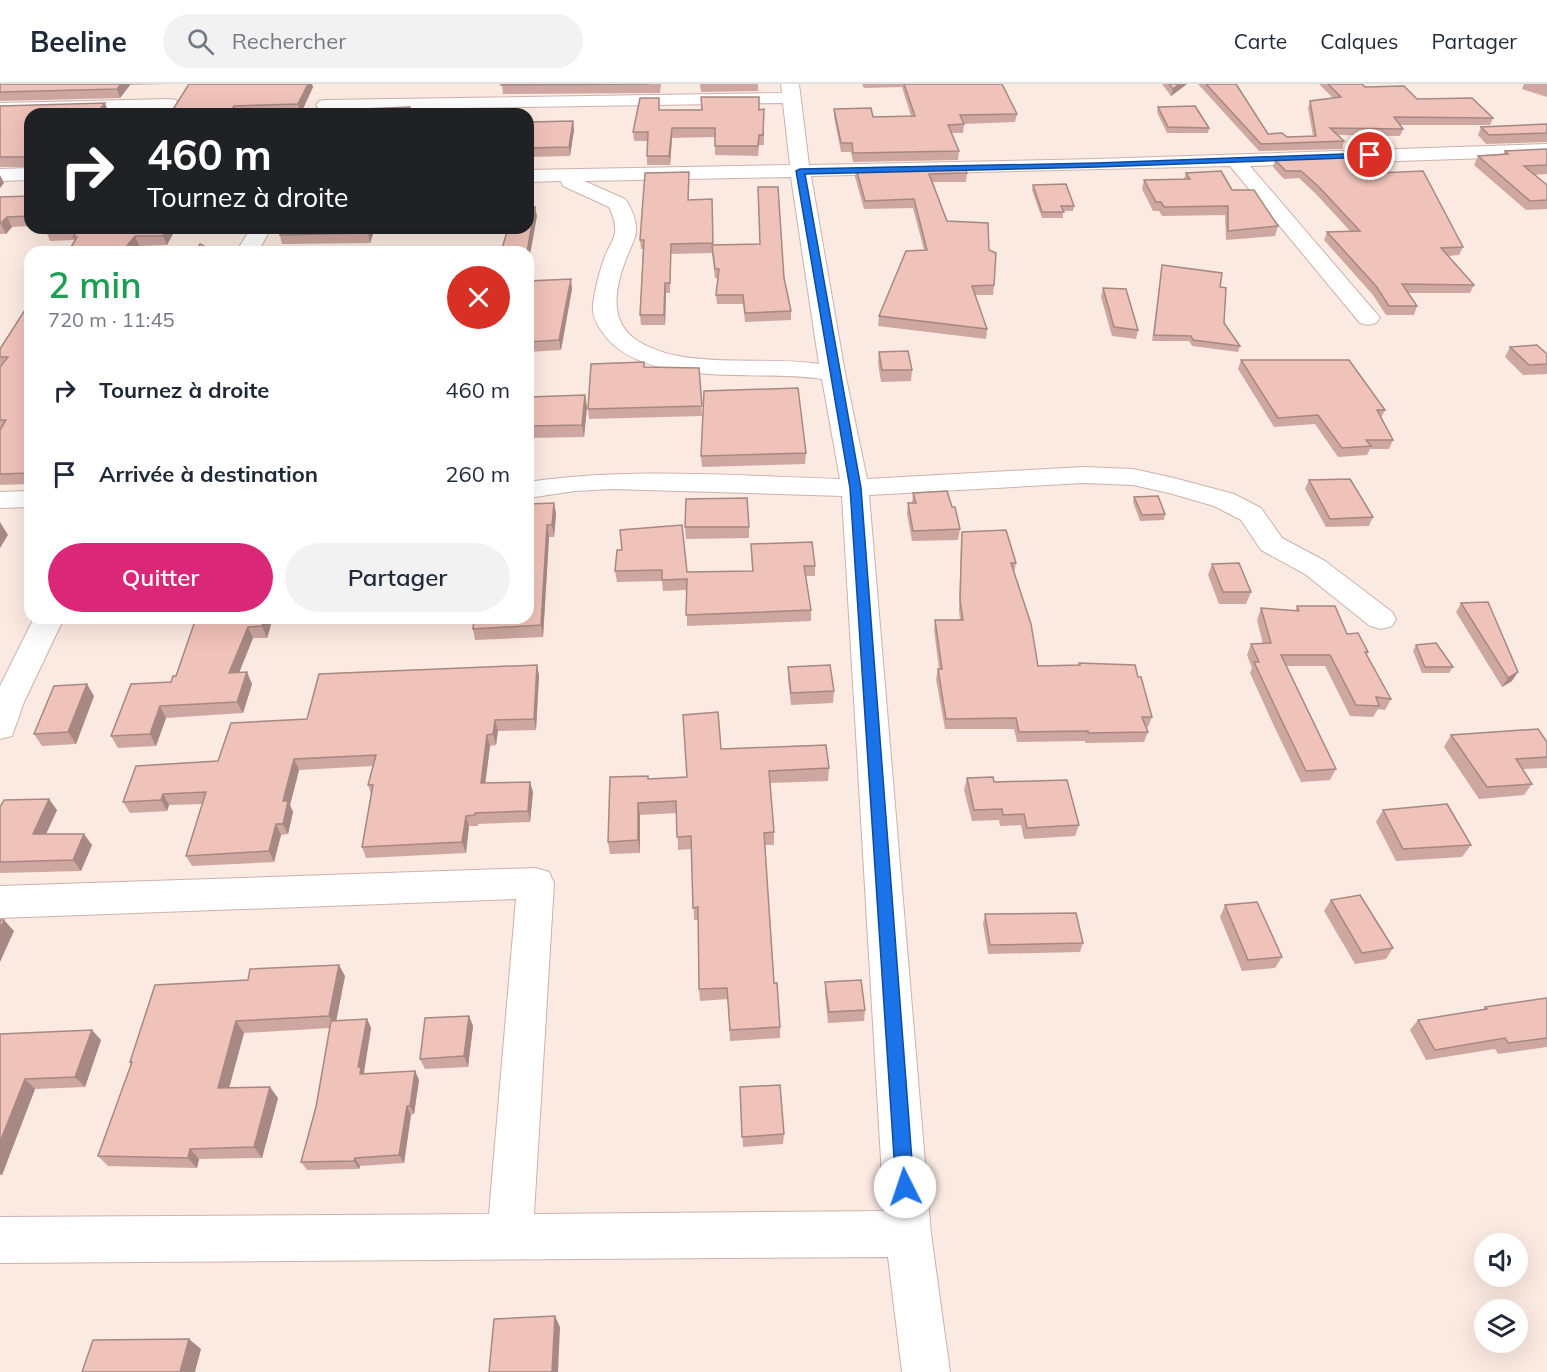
<!DOCTYPE html>
<html lang="fr">
<head>
<meta charset="utf-8">
<style>
	:root { --surface:#fff; --page:#f2f2f3; --text:#1f2937; --muted:#747a83; --line:#e0e1e3; --accent:#db2777 }
	body { margin:0; font-family:Mulish,sans-serif; background:var(--page); color:var(--text); height:100vh; display:flex; flex-direction:column; font-size:22px; white-space:nowrap }
	* { box-sizing:border-box; margin:0 }
	p { font-size:20px; color:var(--muted) }
	.icon { flex:none; width:33px; height:33px; fill:none; stroke:currentColor; stroke-width:2; stroke-linecap:round; stroke-linejoin:round }
	.map { position:relative; flex:1; overflow:hidden }
	.panel { position:absolute; left:24px; top:162px; width:510px; height:378px; display:flex; flex-direction:column; background:var(--surface); border-radius:18px; box-shadow:0 6px 24px #0002 }
	.panel>* { flex:none }
	.hud { position:absolute; left:24px; top:24px; width:510px; height:126px; border-radius:18px; box-shadow:0 6px 24px #0002; background:#202124; color:#fff; overflow:hidden }
	.controls { position:absolute; left:1474px; top:1149px; display:grid; gap:12px }
	.controls a { display:grid; place-items:center; width:54px; height:54px; border-radius:50%; background:var(--surface); box-shadow:0 6px 24px #0002; font-size:30px }
	.pin { position:absolute; display:grid; place-items:center; width:51px; height:51px; color:#fff; margin:-26px; border:3px solid #fff; border-radius:50%; box-shadow:0 2px 6px #0007 }
	.me { position:absolute; width:66px; margin:-33px; rotate:356deg; stroke-linejoin:round; filter:drop-shadow(0 0 4px #0008) }
	.turn { display:flex; align-items:center; gap:21px; height:126px; padding:0 24px; font-size:27px }
	.turn .icon { width:78px; height:78px; stroke-width:2.5 }
	.turn b { display:block; font-size:42px; line-height:51px }
	.round { display:grid; place-items:center; flex:none; width:63px; height:63px; border-radius:32px; background:var(--page) }
	.summary { display:flex; align-items:center; justify-content:space-between; height:102px; padding:0 24px }
	h1 { font-size:36px; font-weight:600; line-height:45px; color:#1e9e55 }
	.button { display:flex; gap:12px; margin-top:auto; padding:12px 24px }
	.button a { flex:1; height:69px; border-radius:36px; background:var(--accent); color:#fff; font-size:24px; font-weight:600; line-height:69px; text-align:center }
	.button a+a { background:var(--page); color:var(--text) }
	ul { padding:0; list-style:none }
	li { display:flex; align-items:center; gap:18px; height:84px; padding:0 24px }
	li div { flex:1 }
	li b { display:block; font-size:22px }
	li em { font-style:normal }
	header { display:flex; align-items:center; gap:36px; box-sizing:border-box; height:84px; padding:0 30px; background:var(--surface); border-bottom:2px solid var(--line) }
	header strong { font-size:28px }
	nav { display:flex; gap:33px; margin-inline-start:auto; font-size:21px }
	.search { width:420px; height:54px; background:var(--page); display:flex; align-items:center; gap:15px; box-sizing:border-box; padding:0 21px; border-radius:33px; color:var(--muted); font-size:22px }
	.map>svg:first-child { display:block }
</style>
</head>
<body>
<header>
<strong>Beeline</strong>
<div class="search"><svg class="icon" aria-label="search" viewBox="0 0 24 24"><circle cx="10" cy="10" r="6"/><path d="M15 15l6 6"/></svg>Rechercher</div>
<nav><a>Carte</a><a>Calques</a><a>Partager</a></nav>
</header>
<div class="map">
<svg width="1547" height="1288" viewBox="0 0 1547 1288">
	<rect width="100%" height="100%" fill="#fbeae2"/>
	<g fill="none" stroke-linecap="round" stroke-linejoin="round">
		<defs>
			<g id="minor">
				<path d="M781,0H799L809,81L1097,75L1547,60V72L1250,82L1376,229L1380,234L1376,239L1368,241L1360,239L1230,82L811,92L845,289L867,395L1083,383L1133,385L1174,394L1234,410L1261,424L1282,454L1325,477L1392,528L1396,535L1392,542L1381,545L1370,542L1305,490L1261,466L1241,436L1214,422L1169,409L1133,401L1083,399L869,411L931,1150L950,1288H902L888,1173L0,1179V1133L489,1130L516,815L0,834V802L536,784L549,788L554,799L534,1130L884,1127L842,412L613,405L575,407L528,414V398C631,383 736,392 840,395L822,295C760,285 643,306 603,249C596,240 592,231 593,220C595,205 599,189 604,175C607,166 613,158 615,149C616,140 613,131 609,123L563,102L561,97L528,98V86L790,81L783,19L325,26L319,25L316,21L319,17L325,16L782,9ZM791,93L819,280C763,271 686,287 638,257C608,238 615,204 626,175C629,167 634,158 636,149C637,138 632,124 625,115L584,97Z"/>
				<polygon points="170,15 176,16 179,20 176,24 0,29 0,19"/>
				<polygon points="30,84 30,96 0,97 0,85"/>
				<polygon points="251,144 271,144 258,168 236,168"/>
				<polygon points="30,407 30,423 0,424 0,408"/>
				<polygon points="34,534 64,534 24,618 12,652 0,655 0,602"/>
			</g>
		</defs>
		<use href="#minor" stroke="#cdb2ac" stroke-width="2"/>
		<use href="#minor" fill="#fff" fill-rule="evenodd"/>
	</g>
	<g fill="#cea7a0">
		<polygon points="0,0 166,0 130,1 120,14 0,17"/>
		<polygon points="189,0 312,0 313,3 301,29 170,30"/>
		<polygon points="502,0 661,0 660,9 503,10"/>
		<polygon points="700,0 758,0 758,7 701,8"/>
		<polygon points="862,0 1002,0 1017,30 1015,38 964,40 963,49 952,49 959,67 958,76 853,78 851,68 841,68 834,33 834,25 873,33 911,32 902,3 864,4"/>
		<polygon points="1162,0 1187,0 1171,12"/>
		<polygon points="1198,0 1236,0 1268,50 1287,53 1313,52 1308,24 1310,17 1333,14 1319,0 1362,0 1365,3 1493,34 1490,41 1400,41 1403,45 1400,52 1338,51 1344,57 1342,65 1259,67"/>
		<polygon points="1524,0 1547,0 1547,13 1522,5"/>
		<polygon points="0,22 108,28 30,30 30,83 0,83"/>
		<polygon points="1158,23 1209,44 1208,49 1167,49 1157,28"/>
		<polygon points="764,25 764,61 759,61 758,72 715,71 715,53 672,54 670,81 647,81 647,72 648,57 634,57 633,48 660,26"/>
		<polygon points="573,37 574,46 570,72 528,73 528,38"/>
		<polygon points="1547,40 1547,58 1486,60 1478,51 1481,43"/>
		<polygon points="1547,65 1547,90 1534,91 1547,101 1547,125 1526,126 1474,81 1478,72 1503,70 1505,67"/>
		<polygon points="1275,76 1378,89 1463,163 1459,171 1448,172 1474,201 1470,209 1408,209 1417,222 1414,231 1386,231 1373,211 1324,156 1327,148 1350,147 1316,110 1299,94 1284,95 1273,83"/>
		<polygon points="856,84 967,89 966,98 933,98 947,137 989,166 994,201 993,211 975,211 987,245 986,255 878,242 879,232 924,166 913,124 864,125 855,93"/>
		<polygon points="689,88 689,116 712,115 713,161 784,194 791,227 791,236 745,238 743,220 717,220 716,211 718,194 715,194 712,169 671,170 670,209 666,209 665,241 641,241 640,231 643,165 641,165 640,156"/>
		<polygon points="1186,89 1232,106 1278,142 1275,152 1226,156 1225,131 1162,132 1159,127 1153,127 1142,105 1144,96 1184,95"/>
		<polygon points="1033,101 1074,122 1073,127 1063,127 1063,134 1042,134 1032,106"/>
		<polygon points="30,112 30,142 12,143 6,150 0,150 0,113"/>
		<polygon points="48,144 176,144 167,161 139,162 74,156 50,157 46,147"/>
		<polygon points="375,144 370,159 282,160 280,151"/>
		<polygon points="1162,181 1220,203 1224,239 1240,262 1238,268 1192,262 1189,257 1152,257"/>
		<polygon points="528,197 572,205 561,266 528,268"/>
		<polygon points="1103,204 1138,246 1136,255 1112,252 1101,213"/>
		<polygon points="30,218 30,400 0,401 0,265"/>
		<polygon points="1510,263 1547,270 1547,290 1523,291 1505,273"/>
		<polygon points="879,268 912,286 911,297 881,298 878,279"/>
		<polygon points="1241,276 1385,326 1381,334 1393,356 1389,365 1370,365 1367,371 1338,373 1315,340 1274,343 1238,285"/>
		<polygon points="644,283 699,284 702,332 589,335 588,325"/>
		<polygon points="585,311 587,323 584,353 528,354 528,319"/>
		<polygon points="806,369 805,380 702,383 701,372"/>
		<polygon points="1309,396 1373,433 1369,442 1326,443 1305,405"/>
		<polygon points="913,409 952,423 960,445 958,456 912,457 907,430 908,419 912,419"/>
		<polygon points="1134,413 1165,430 1164,436 1140,437 1133,418"/>
		<polygon points="554,419 556,430 554,453 549,453 543,553 475,556 473,545 528,420"/>
		<polygon points="685,443 749,443 749,454 686,455"/>
		<polygon points="962,448 1016,479 1014,489 1038,582 1079,581 1079,579 1138,593 1152,633 1148,643 1146,643 1148,648 1144,658 1085,659 1085,657 1017,658 1014,645 945,645 936,595 938,585 939,585 934,546 935,536 960,536 959,527 961,458"/>
		<polygon points="751,460 815,482 815,492 806,492 811,526 811,537 687,542 687,506 663,507 662,497 617,498 615,487 617,466 687,488 752,487"/>
		<polygon points="1212,480 1251,508 1246,520 1219,520 1208,491"/>
		<polygon points="1461,519 1512,597 1502,603 1456,528"/>
		<polygon points="1297,522 1347,550 1368,568 1367,571 1391,615 1385,626 1378,625 1373,633 1350,632 1325,582 1287,582 1336,685 1330,696 1301,698 1273,640 1250,589 1252,584 1247,571 1251,560 1263,560 1257,536 1261,524 1295,527"/>
		<polygon points="196,534 273,534 267,554 253,554 239,589 252,600 243,629 166,634 156,662 118,664 111,652 171,598 176,592"/>
		<polygon points="1416,561 1453,583 1449,589 1422,589 1413,567"/>
		<polygon points="537,581 539,592 536,646 498,647 496,661 490,662 485,699 533,708 530,738 478,740 478,742 469,742 466,769 366,774 362,763 371,710 368,701 373,682 299,686 290,721 293,728 288,750 281,751 274,778 192,782 186,772 202,720 169,721 167,727 130,729 123,718 218,677 307,635"/>
		<polygon points="788,583 834,607 833,619 791,621 788,595"/>
		<polygon points="94,612 76,660 42,662 34,650"/>
		<polygon points="1451,651 1547,658 1547,684 1523,685 1532,700 1524,711 1479,715 1444,663"/>
		<polygon points="721,665 829,684 828,697 770,699 774,748 774,761 765,761 774,899 780,943 780,954 730,957 728,915 700,917 699,905 698,836 694,836 691,765 678,766 677,729 640,731 640,769 610,770 608,758 648,695 687,693"/>
		<polygon points="967,694 994,698 1079,741 1075,752 1024,755 1021,741 1000,742 999,736 972,737 964,706"/>
		<polygon points="0,723 57,726 46,750 92,761 81,787 0,789"/>
		<polygon points="1383,726 1471,761 1462,773 1396,777 1376,738"/>
		<polygon points="1331,816 1393,864 1386,875 1355,880 1324,827"/>
		<polygon points="1225,821 1282,873 1275,884 1242,887 1220,833"/>
		<polygon points="985,830 1083,859 1080,868 988,870 983,840"/>
		<polygon points="345,892 336,937 367,935 371,944 364,988 365,990 415,987 419,996 414,1030 411,1031 404,1079 360,1082 359,1085 307,1086 301,1078 316,1023 330,944 244,949 229,1004 278,1014 262,1074 199,1075 197,1084 108,1082 98,1072 131,981 130,978"/>
		<polygon points="825,898 865,926 864,937 828,939 825,909"/>
		<polygon points="1547,914 1547,963 1498,970 1495,965 1426,976 1410,946 1418,936 1483,926 1485,923"/>
		<polygon points="469,932 473,942 468,983 425,985 420,975"/>
		<polygon points="0,950 101,956 85,1003 35,1005 2,1091 0,1091"/>
		<polygon points="740,1003 784,1050 783,1060 743,1063"/>
	</g>
	<g fill="#a78882">
		<polygon points="121,0 130,0 130,1 120,14 117,5"/>
		<polygon points="308,0 312,0 313,3 301,29 298,20"/>
		<polygon points="1179,0 1187,0 1171,12 1173,5"/>
		<polygon points="105,19 108,28 107,30 96,30"/>
		<polygon points="234,22 237,30 229,30"/>
		<polygon points="573,37 574,46 570,72 569,63"/>
		<polygon points="672,44 672,54 670,81 669,72"/>
		<polygon points="0,91 4,99 0,104"/>
		<polygon points="535,123 537,132 528,182 527,168"/>
		<polygon points="7,133 12,143 6,150 1,140"/>
		<polygon points="167,144 176,144 167,161 163,152"/>
		<polygon points="369,144 375,144 370,159 368,149"/>
		<polygon points="135,152 139,162 134,168 122,168"/>
		<polygon points="571,195 572,205 561,266 559,256"/>
		<polygon points="665,199 666,209 665,241 664,231"/>
		<polygon points="585,311 587,323 584,353 582,341"/>
		<polygon points="554,419 556,430 554,453 552,441"/>
		<polygon points="0,438 8,451 0,464"/>
		<polygon points="547,441 549,453 543,553 541,541"/>
		<polygon points="264,534 273,534 267,554 262,542"/>
		<polygon points="248,543 253,554 234,601 229,589"/>
		<polygon points="537,581 539,592 536,646 534,635"/>
		<polygon points="247,588 252,600 243,629 237,618"/>
		<polygon points="1518,588 1512,597 1502,603 1508,594"/>
		<polygon points="87,600 94,612 76,660 68,648"/>
		<polygon points="160,622 166,634 156,662 150,650"/>
		<polygon points="495,636 498,647 496,661 493,650"/>
		<polygon points="487,651 490,662 484,710 481,699"/>
		<polygon points="294,675 299,686 290,721 293,728 288,750 283,740 283,717"/>
		<polygon points="530,698 533,708 530,738 528,727"/>
		<polygon points="163,710 169,721 167,727 161,716"/>
		<polygon points="49,715 57,726 41,761 33,750"/>
		<polygon points="638,719 640,731 640,769 638,756"/>
		<polygon points="466,732 469,742 466,769 462,758"/>
		<polygon points="276,740 281,751 274,778 269,767"/>
		<polygon points="84,750 92,761 81,787 73,776"/>
		<polygon points="4,836 14,847 0,878 0,845"/>
		<polygon points="339,881 345,892 335,943 329,932"/>
		<polygon points="469,932 473,942 468,983 464,972"/>
		<polygon points="367,935 371,944 364,988 366,992 360,990 358,983"/>
		<polygon points="236,937 244,949 226,1015 218,1004"/>
		<polygon points="92,946 101,956 85,1003 75,993"/>
		<polygon points="415,987 419,996 414,1030 410,1022"/>
		<polygon points="25,995 35,1005 2,1091 0,1089 0,1058"/>
		<polygon points="270,1003 278,1014 262,1074 254,1063"/>
		<polygon points="407,1022 411,1031 404,1079 399,1071"/>
		<polygon points="190,1065 199,1075 197,1084 188,1074"/>
		<polygon points="355,1074 360,1082 359,1085 354,1077"/>
		<polygon points="555,1232 560,1243 558,1288 552,1288"/>
		<polygon points="189,1255 201,1265 195,1288 180,1288"/>
	</g>
	<g fill="#efc2ba" stroke="#a78882" stroke-width="1.5">
		<polygon points="0,0 121,0 117,5 0,8"/>
		<polygon points="189,0 308,0 298,20 234,22 229,30 170,30"/>
		<polygon points="502,0 649,0 501,1"/>
		<polygon points="904,0 1002,0 1017,30 960,31 964,40 948,41 959,67 853,69 852,59 841,59 834,25 871,24 873,33 915,32"/>
		<polygon points="1169,0 1179,0 1173,5"/>
		<polygon points="1206,0 1236,0 1268,50 1282,49 1287,53 1316,52 1310,17 1341,13 1328,0 1362,0 1365,3 1404,2 1417,15 1472,14 1493,34 1394,33 1403,45 1330,44 1344,57 1261,60"/>
		<polygon points="701,13 759,13 759,26 764,25 763,51 759,51 758,62 715,62 715,44 672,44 669,72 647,72 648,48 633,48 640,14 659,14 659,26 702,26"/>
		<polygon points="105,19 96,30 30,30 30,73 0,73 0,22"/>
		<polygon points="1195,22 1209,44 1168,43 1158,23"/>
		<polygon points="410,23 407,30 338,30 340,26"/>
		<polygon points="573,37 569,63 528,64 528,38"/>
		<polygon points="1547,40 1547,49 1489,51 1481,43"/>
		<polygon points="1547,65 1547,81 1524,82 1547,101 1547,116 1530,117 1478,72 1508,70 1505,67"/>
		<polygon points="1361,73 1378,89 1423,87 1463,163 1441,164 1474,201 1402,200 1417,222 1389,222 1376,202 1327,148 1360,147 1318,102 1301,87 1286,87 1275,76"/>
		<polygon points="964,82 967,89 929,90 947,137 988,139 989,166 996,169 994,201 972,202 987,245 879,232 906,167 927,166 914,115 865,117 856,84"/>
		<polygon points="1221,87 1232,106 1254,106 1278,142 1228,147 1228,122 1164,123 1161,118 1156,118 1144,96 1190,95 1186,89"/>
		<polygon points="689,88 688,116 712,115 713,159 671,160 670,199 665,199 664,231 640,231 644,156 640,156 645,89"/>
		<polygon points="1066,100 1074,122 1061,122 1064,128 1042,128 1033,101"/>
		<polygon points="758,103 778,103 784,194 791,227 745,229 743,211 716,211 719,185 715,185 712,161 760,160"/>
		<polygon points="30,112 30,132 7,133 0,140 0,113"/>
		<polygon points="535,123 527,168 501,168 508,144 528,144 528,124"/>
		<polygon points="48,144 167,144 163,152 135,152 122,168 68,168 77,153 73,153 79,146 46,147"/>
		<polygon points="283,144 369,144 368,149 280,151"/>
		<polygon points="200,160 213,167 212,168 195,168"/>
		<polygon points="1162,181 1222,189 1220,203 1226,204 1224,239 1240,262 1193,256 1191,252 1154,251"/>
		<polygon points="571,195 559,256 528,258 528,197"/>
		<polygon points="1103,204 1126,205 1138,246 1114,243"/>
		<polygon points="30,218 30,389 0,390 0,346 6,336 0,336 0,283 8,273 0,273 0,265"/>
		<polygon points="1537,261 1547,270 1547,280 1529,281 1510,263"/>
		<polygon points="908,267 912,286 882,286 879,268"/>
		<polygon points="1241,276 1349,276 1385,326 1377,326 1393,356 1366,356 1371,362 1342,364 1318,331 1278,334"/>
		<polygon points="644,278 644,283 699,284 702,322 588,325 591,280"/>
		<polygon points="798,304 806,369 701,372 704,307"/>
		<polygon points="585,311 582,341 528,342 528,319 529,313"/>
		<polygon points="1350,395 1373,433 1330,435 1309,396"/>
		<polygon points="947,407 952,423 955,423 960,445 913,447 908,419 916,419 913,409"/>
		<polygon points="1158,412 1165,430 1142,431 1134,413"/>
		<polygon points="747,414 749,443 685,443 686,415"/>
		<polygon points="554,419 552,441 547,441 541,541 473,545 474,534 528,534 528,420"/>
		<polygon points="682,441 687,488 753,487 751,460 812,458 815,482 804,482 811,526 686,531 687,495 662,496 662,486 615,487 617,466 622,466 620,446"/>
		<polygon points="1006,446 1016,479 1011,479 1031,540 1038,582 1080,581 1079,579 1135,581 1138,593 1141,593 1152,633 1142,633 1148,648 1088,649 1088,647 1019,648 1016,634 946,635 938,585 942,585 935,536 963,536 960,516 962,448"/>
		<polygon points="1239,479 1251,508 1223,508 1212,480"/>
		<polygon points="1488,518 1518,588 1508,594 1461,519"/>
		<polygon points="1297,522 1335,522 1347,550 1358,549 1368,568 1365,568 1391,615 1376,613 1379,622 1356,621 1330,571 1281,571 1336,685 1306,687 1278,629 1254,578 1259,578 1251,560 1271,559 1261,524 1299,527"/>
		<polygon points="196,534 264,534 262,542 248,543 229,589 247,588 237,618 160,622 150,650 111,652 131,600 171,598 173,592 176,592"/>
		<polygon points="1436,559 1453,583 1425,583 1416,561"/>
		<polygon points="537,581 534,635 495,636 493,650 487,651 481,699 530,698 528,727 475,729 475,731 466,732 462,758 362,763 373,701 368,701 376,671 294,675 283,717 288,717 283,740 276,740 269,767 186,772 206,708 163,710 161,716 123,718 136,682 218,677 231,639 307,635 319,590"/>
		<polygon points="830,581 834,607 791,609 788,583"/>
		<polygon points="87,600 68,648 34,650 54,602"/>
		<polygon points="718,628 721,665 826,661 829,684 769,687 774,748 764,749 774,899 777,899 780,943 730,946 727,904 699,905 698,823 693,824 691,752 677,753 676,717 638,719 638,756 608,758 610,693 648,692 648,695 687,693 683,631"/>
		<polygon points="1538,645 1547,658 1547,673 1516,675 1532,700 1487,703 1451,651"/>
		<polygon points="993,693 994,698 1067,696 1079,741 1027,744 1024,730 1003,731 1002,725 974,726 967,694"/>
		<polygon points="49,715 33,750 84,750 73,776 0,778 0,723 4,716"/>
		<polygon points="1447,720 1471,761 1403,765 1383,726"/>
		<polygon points="1360,811 1393,864 1362,869 1331,816"/>
		<polygon points="1257,818 1282,873 1248,876 1225,821"/>
		<polygon points="1076,829 1083,859 990,861 985,830"/>
		<polygon points="0,836 4,836 0,845"/>
		<polygon points="339,881 329,932 236,937 218,1004 270,1003 254,1063 190,1065 188,1074 98,1072 132,978 130,978 155,901 248,896 250,885"/>
		<polygon points="861,896 865,926 829,928 825,898"/>
		<polygon points="1547,914 1547,954 1508,959 1505,954 1435,966 1418,936 1487,925 1485,923"/>
		<polygon points="469,932 464,972 420,975 425,934"/>
		<polygon points="367,935 358,983 361,983 360,990 415,987 410,1022 407,1022 399,1071 355,1074 354,1077 301,1078 316,1023 331,937"/>
		<polygon points="92,946 75,993 25,995 0,1058 0,950"/>
		<polygon points="780,1001 784,1050 742,1053 740,1003"/>
		<polygon points="555,1232 552,1288 489,1288 494,1235"/>
		<polygon points="189,1255 180,1288 82,1288 93,1256"/>
	</g>
	<polygon fill="#1a73e8" stroke="#114b97" stroke-width="1.5" points="1370,69 1374,71 1373,73 1097,83 805,90 861,404 914,1103 911,1109 905,1112 898,1109 896,1103 850,404 796,87 800,85 1097,79"/>
</svg>
<div class="controls">
<a><svg class="icon" aria-label="sound" viewBox="0 0 24 24"><path d="M4 9h4l5-4v14l-5-4H4zM17 9q2 3 0 6"/></svg></a>
<a><svg class="icon" aria-label="layers" viewBox="0 0 24 24"><path d="M12 4l9 5-9 5-9-5zM3 14l9 5 9-5"/></svg></a>
</div>
<div class="pin" style="left:1370px;top:71px;background:#d93025"><svg class="icon" aria-label="arrive" viewBox="0 0 24 24"><path d="M6 21V4h12l-3 4 3 4H6"/></svg></div>
<svg class="me" style="left:905px;top:1103px" viewBox="-20 -20 40 40"><circle r="19" fill="#fff"/><path d="M0-13L10 11 0 6-10 11z" fill="#1a73e8"/></svg>
<div class="hud">
<div class="turn"><svg class="icon" aria-label="right" viewBox="0 0 24 24"><path d="M7 20v-9h11M14 6l5 5-5 5"/></svg><div><b>460 m</b>Tournez à droite</div></div>
</div>
<section class="panel">
<div class="summary"><div><h1>2 min</h1><p>720 m · 11:45</p></div><a class="round" style="background:#d93025;color:#fff"><svg class="icon" aria-label="close" viewBox="0 0 24 24"><path d="M6 6l12 12M18 6L6 18"/></svg></a></div>
<ul>
<li><svg class="icon" aria-label="right" viewBox="0 0 24 24"><path d="M7 20v-9h11M14 6l5 5-5 5"/></svg><div><b>Tournez à droite</b></div><em>460 m</em></li>
<li><svg class="icon" aria-label="arrive" viewBox="0 0 24 24"><path d="M6 21V4h12l-3 4 3 4H6"/></svg><div><b>Arrivée à destination</b></div><em>260 m</em></li>
</ul>
<div class="button"><a>Quitter</a><a>Partager</a></div>
</section>
</div>
</body>
</html>
